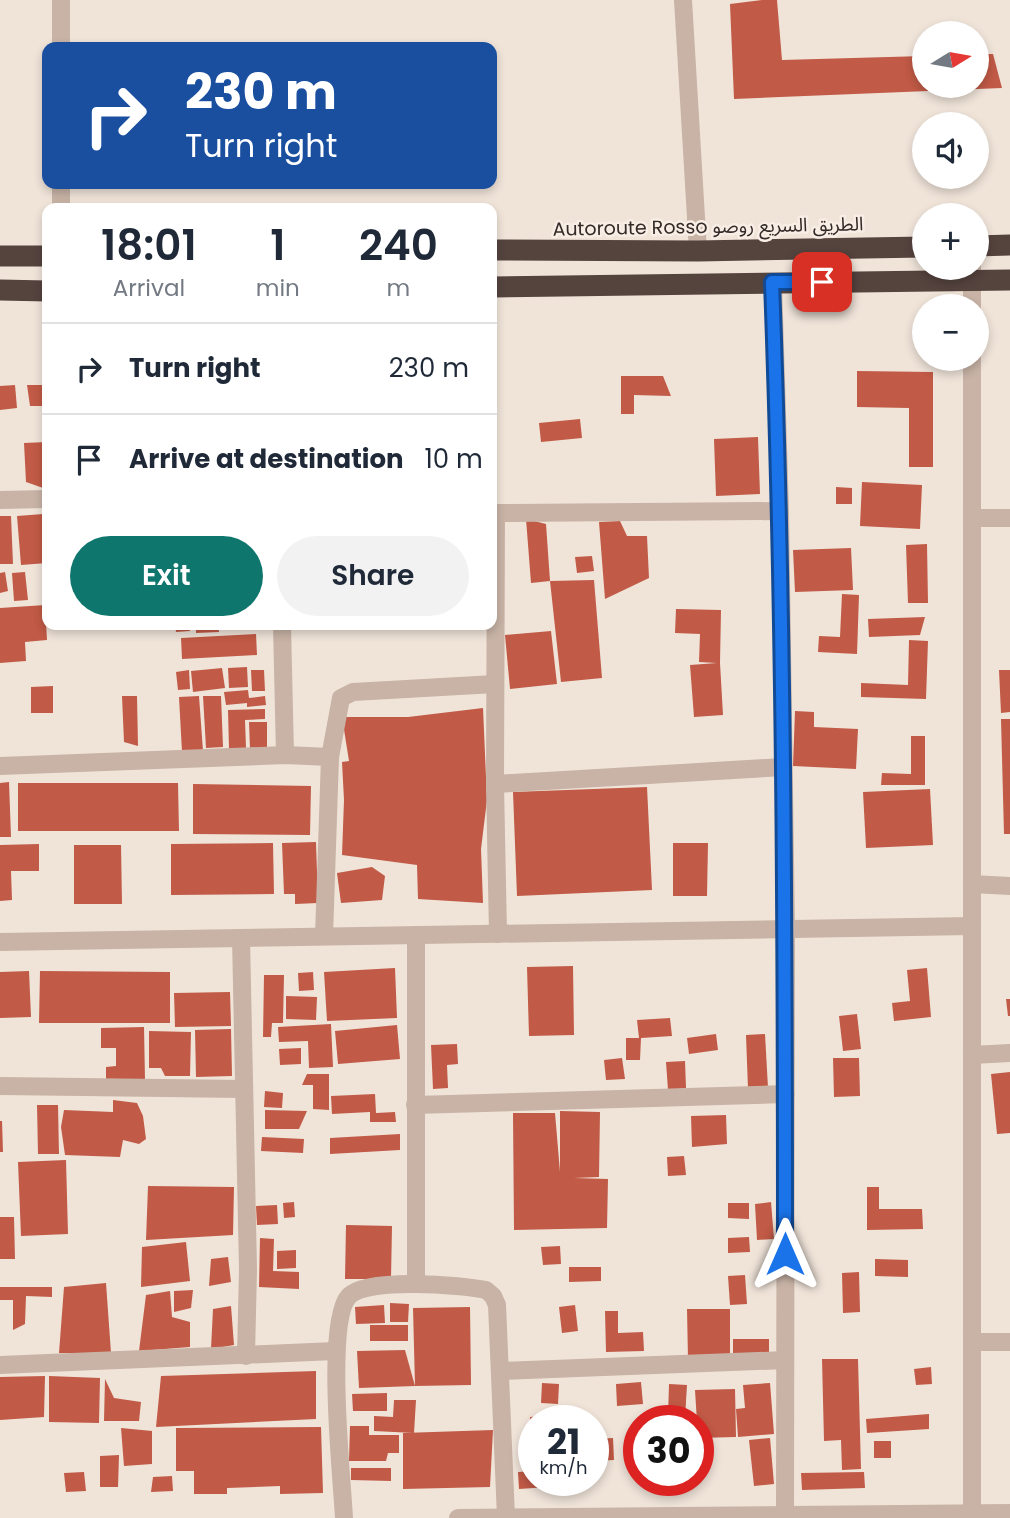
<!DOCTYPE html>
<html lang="en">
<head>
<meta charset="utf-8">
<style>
	:root { --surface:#fff; --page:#f2f2f3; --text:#1f2937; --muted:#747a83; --line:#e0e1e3; --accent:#0f766e }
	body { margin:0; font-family:Poppins,"Noto Sans Arabic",sans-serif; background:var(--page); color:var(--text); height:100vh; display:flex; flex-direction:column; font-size:26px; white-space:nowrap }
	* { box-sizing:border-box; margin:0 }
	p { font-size:23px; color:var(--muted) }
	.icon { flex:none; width:38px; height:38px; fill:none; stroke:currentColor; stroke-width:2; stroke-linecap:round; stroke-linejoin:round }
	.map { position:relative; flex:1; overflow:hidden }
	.drawer { position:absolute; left:42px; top:203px; width:455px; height:427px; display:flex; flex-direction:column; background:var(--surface); border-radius:14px; box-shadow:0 4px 10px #0003 }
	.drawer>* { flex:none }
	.top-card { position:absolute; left:42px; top:42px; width:455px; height:147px; border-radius:14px; box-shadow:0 4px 10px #0003; background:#1a4fa0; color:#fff; overflow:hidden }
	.needle { width:46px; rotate:79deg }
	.fabs { position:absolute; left:912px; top:21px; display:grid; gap:14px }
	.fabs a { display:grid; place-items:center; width:77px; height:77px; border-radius:50%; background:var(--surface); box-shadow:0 4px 10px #0003; font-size:35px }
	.speed { position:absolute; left:518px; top:1405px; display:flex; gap:14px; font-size:35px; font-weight:700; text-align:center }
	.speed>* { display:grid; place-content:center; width:91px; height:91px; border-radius:50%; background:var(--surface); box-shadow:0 4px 10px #0003; line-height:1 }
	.speed small { font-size:18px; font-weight:400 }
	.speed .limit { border:10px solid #d22; background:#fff; color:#111 }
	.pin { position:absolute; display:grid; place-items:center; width:60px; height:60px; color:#fff; margin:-30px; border-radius:14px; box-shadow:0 4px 10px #0006 }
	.me { position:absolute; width:77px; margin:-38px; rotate:0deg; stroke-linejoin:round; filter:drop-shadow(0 0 5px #0008) }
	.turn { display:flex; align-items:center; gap:24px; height:147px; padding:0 28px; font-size:32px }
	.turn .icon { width:91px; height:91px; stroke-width:2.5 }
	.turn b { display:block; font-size:49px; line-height:60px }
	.eta { display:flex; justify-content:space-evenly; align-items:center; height:119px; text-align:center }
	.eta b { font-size:42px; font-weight:600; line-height:49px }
	.primary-button { display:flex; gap:14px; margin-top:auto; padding:14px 28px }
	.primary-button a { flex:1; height:80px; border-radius:42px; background:var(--accent); color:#fff; font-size:28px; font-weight:600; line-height:80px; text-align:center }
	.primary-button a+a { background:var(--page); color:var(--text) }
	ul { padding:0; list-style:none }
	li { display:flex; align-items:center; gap:21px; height:91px; padding:0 28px; border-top:2px solid var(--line) }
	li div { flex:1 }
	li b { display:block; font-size:26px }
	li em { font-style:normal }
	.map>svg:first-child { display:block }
</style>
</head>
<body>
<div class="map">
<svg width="1010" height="1518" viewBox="0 0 1010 1518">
	<rect width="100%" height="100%" fill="#f0e4d9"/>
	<g fill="#c15a46">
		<polygon points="762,0 777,0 782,60 924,56 924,86 976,86 976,54 993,54 1002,88 734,99 730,4"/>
		<polygon points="857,371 933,372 933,467 909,467 909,408 857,407"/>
		<polygon points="621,376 663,376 671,396 634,395 634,414 621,414"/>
		<polygon points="15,385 17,408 0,410 0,386"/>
		<polygon points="27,385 47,385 47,406 30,406"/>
		<polygon points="580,419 582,438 541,442 539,423"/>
		<polygon points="758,437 760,494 716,496 714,439"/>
		<polygon points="47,442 47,454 44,454 46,489 26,482 24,443"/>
		<polygon points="862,482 922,485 920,529 860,526"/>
		<polygon points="836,487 852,488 852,504 836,504"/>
		<polygon points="43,514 47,563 21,565 17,516"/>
		<polygon points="0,516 11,516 13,564 0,564"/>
		<polygon points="526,519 546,524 550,581 531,583"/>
		<polygon points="620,521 627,536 647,536 649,578 605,599 599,522"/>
		<polygon points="927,544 928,603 908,603 906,545"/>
		<polygon points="851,548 853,590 795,592 793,550"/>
		<polygon points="592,556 594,571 577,573 575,557"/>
		<polygon points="5,572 8,591 0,593 0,573"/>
		<polygon points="25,572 28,600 14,601 12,573"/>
		<polygon points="594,580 602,678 561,682 550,581"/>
		<polygon points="842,594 859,595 857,654 818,652 819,636 840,637"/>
		<polygon points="45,605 47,640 25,642 26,661 0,663 0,608"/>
		<polygon points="676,609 721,610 720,663 723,715 694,717 690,665 717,663 699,662 700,634 675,633"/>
		<polygon points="925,617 920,635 869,637 868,619"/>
		<polygon points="175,625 189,625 190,631 176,632"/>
		<polygon points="196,625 218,625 219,632 196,633"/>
		<polygon points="551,631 557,684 510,689 505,635"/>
		<polygon points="256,634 257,655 182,659 181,638"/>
		<polygon points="909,640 928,641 926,699 861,697 861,683 908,685"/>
		<polygon points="247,667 248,687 229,688 228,668"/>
		<polygon points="222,668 225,688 193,692 191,671"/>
		<polygon points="189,670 190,689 178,690 176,672"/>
		<polygon points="251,670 264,670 265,691 252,691"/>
		<polygon points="999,670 1010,670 1010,712 1001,713"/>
		<polygon points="53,686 53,713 31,713 31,687"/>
		<polygon points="248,690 249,698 265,696 266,705 247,707 247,703 226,705 224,692"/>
		<polygon points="122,696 137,696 138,746 124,742"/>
		<polygon points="199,696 203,751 182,752 179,697"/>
		<polygon points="203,696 221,696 223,747 206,748"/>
		<polygon points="483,708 487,800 481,849 483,903 418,899 417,865 342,855 344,800 342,762 349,761 342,717 408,717"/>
		<polygon points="265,709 265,719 245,720 246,748 229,749 228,710"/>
		<polygon points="795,711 814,712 814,727 858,729 856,769 793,766"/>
		<polygon points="1001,719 1010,719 1010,834 1004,834"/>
		<polygon points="249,722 267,722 267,749 250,749"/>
		<polygon points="911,736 925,736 925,785 881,785 882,773 911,774"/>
		<polygon points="9,782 11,837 0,837 0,783"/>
		<polygon points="18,783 178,783 179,831 18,831"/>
		<polygon points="193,784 311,786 310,835 193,834"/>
		<polygon points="647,787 652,890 517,896 513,792"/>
		<polygon points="930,789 933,845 866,848 863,792"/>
		<polygon points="316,842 318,903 295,904 295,894 284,894 282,843"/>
		<polygon points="273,843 274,894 171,895 171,844"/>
		<polygon points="673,843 708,843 707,896 673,896"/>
		<polygon points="39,844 39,871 11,871 12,900 0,901 0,845"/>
		<polygon points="74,845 121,845 122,904 74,904"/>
		<polygon points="372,867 385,876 382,900 341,903 337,873"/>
		<polygon points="573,966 574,1035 529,1036 527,967"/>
		<polygon points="395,968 397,1018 327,1021 324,972"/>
		<polygon points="927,968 931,1017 894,1021 892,1003 910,1001 907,970"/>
		<polygon points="29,971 31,1017 0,1018 0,972"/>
		<polygon points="40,971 170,972 170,1023 39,1023"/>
		<polygon points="313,972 314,990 299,991 298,973"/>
		<polygon points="264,975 284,975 283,1023 272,1023 271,1037 263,1037"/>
		<polygon points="230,992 231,1026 175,1027 174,993"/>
		<polygon points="286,996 317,997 316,1020 286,1019"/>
		<polygon points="1006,999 1010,999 1010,1016 1008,1016"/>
		<polygon points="857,1014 861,1049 843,1051 839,1016"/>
		<polygon points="670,1018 672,1036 641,1038 640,1060 626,1060 626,1038 639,1038 637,1020"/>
		<polygon points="331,1024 333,1067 309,1068 308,1041 279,1042 278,1027"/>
		<polygon points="397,1025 400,1059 338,1064 335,1031"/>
		<polygon points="144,1027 145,1080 106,1080 106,1067 116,1066 116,1048 101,1048 101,1028"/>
		<polygon points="231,1029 232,1076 196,1077 195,1030"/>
		<polygon points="149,1031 191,1032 190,1076 165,1076 161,1068 149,1068"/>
		<polygon points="716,1034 718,1050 689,1054 687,1038"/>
		<polygon points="765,1034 768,1088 748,1089 746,1035"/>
		<polygon points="457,1044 458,1064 447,1065 448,1088 433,1089 431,1045"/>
		<polygon points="301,1048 301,1064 280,1065 279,1049"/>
		<polygon points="622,1058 625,1079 606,1080 604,1060"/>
		<polygon points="833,1058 859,1058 860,1096 834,1097"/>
		<polygon points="685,1061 686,1088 668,1090 666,1062"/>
		<polygon points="1010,1072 1010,1133 997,1134 991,1074"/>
		<polygon points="307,1074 329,1074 329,1110 313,1109 313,1085 302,1085"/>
		<polygon points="265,1091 283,1093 282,1108 264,1107"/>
		<polygon points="375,1094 376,1113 395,1112 396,1122 370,1122 370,1112 332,1114 331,1096"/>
		<polygon points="113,1100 137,1103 143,1116 146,1139 139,1144 123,1140 120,1157 65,1155 61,1127 64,1110 113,1112"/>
		<polygon points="37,1105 58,1105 59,1154 38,1154"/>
		<polygon points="265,1110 307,1111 299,1129 265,1129"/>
		<polygon points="560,1111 600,1112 599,1177 574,1178 608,1179 607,1228 514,1230 513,1113 555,1113 560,1172"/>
		<polygon points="726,1115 727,1144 692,1147 691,1116"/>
		<polygon points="0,1121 2,1121 3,1152 0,1152"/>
		<polygon points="400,1134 400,1150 330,1154 330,1138"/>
		<polygon points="262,1137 304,1139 303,1153 261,1151"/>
		<polygon points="684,1156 686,1175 668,1176 667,1157"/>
		<polygon points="66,1160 68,1234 21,1236 18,1162"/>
		<polygon points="148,1186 234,1187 233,1235 146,1240"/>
		<polygon points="867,1187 879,1187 879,1209 922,1209 923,1229 867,1230"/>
		<polygon points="294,1202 295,1217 284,1218 283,1203"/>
		<polygon points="771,1202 774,1239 757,1240 755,1204"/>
		<polygon points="728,1203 749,1203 749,1219 728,1218"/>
		<polygon points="277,1205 278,1224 257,1225 256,1206"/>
		<polygon points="0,1217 14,1217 15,1259 0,1259"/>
		<polygon points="346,1225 392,1226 391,1279 345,1279"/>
		<polygon points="749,1237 750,1252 728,1253 728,1238"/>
		<polygon points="260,1238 274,1239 273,1271 299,1272 299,1289 259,1287"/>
		<polygon points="186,1242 190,1281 141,1287 142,1247"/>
		<polygon points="560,1246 561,1264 543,1265 541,1247"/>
		<polygon points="296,1250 296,1268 277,1269 277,1251"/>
		<polygon points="228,1257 231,1282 209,1286 211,1259"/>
		<polygon points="875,1259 908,1260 908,1277 875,1276"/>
		<polygon points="569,1267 601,1267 601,1281 569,1282"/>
		<polygon points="859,1272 860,1312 843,1313 842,1273"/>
		<polygon points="745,1275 747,1304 730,1305 728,1276"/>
		<polygon points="106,1283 111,1353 59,1353 64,1287"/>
		<polygon points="0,1287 52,1287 52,1297 26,1296 25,1324 13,1330 13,1300 0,1300"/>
		<polygon points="193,1290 191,1308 174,1312 174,1291"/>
		<polygon points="170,1291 172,1317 190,1322 190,1347 139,1351 146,1295"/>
		<polygon points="390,1303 409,1304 408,1322 390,1322"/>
		<polygon points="384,1305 385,1323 356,1324 355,1307"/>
		<polygon points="575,1305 578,1331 562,1333 559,1307"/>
		<polygon points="231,1306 234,1345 211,1349 213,1309"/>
		<polygon points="470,1307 471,1385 415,1386 413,1308"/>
		<polygon points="687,1309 730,1309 730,1360 688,1360"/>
		<polygon points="605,1311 618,1311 618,1333 643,1332 644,1351 606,1352"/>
		<rect x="370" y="1325" width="38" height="16"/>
		<rect x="733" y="1339" width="36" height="18"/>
		<polygon points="405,1350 415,1386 359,1388 357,1351"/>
		<polygon points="822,1359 858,1359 861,1469 842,1470 841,1440 824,1441"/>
		<polygon points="931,1367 932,1384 916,1385 914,1369"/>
		<polygon points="316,1371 316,1419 156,1427 161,1376"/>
		<polygon points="45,1376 44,1417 0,1420 0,1377"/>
		<polygon points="49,1376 100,1378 99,1423 49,1422"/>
		<polygon points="105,1379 114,1398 141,1402 139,1421 104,1421"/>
		<polygon points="641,1382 643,1404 617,1406 616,1384"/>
		<polygon points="542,1383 559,1384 558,1404 541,1403"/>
		<polygon points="770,1383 774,1434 738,1437 736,1409 745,1408 743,1385"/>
		<polygon points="669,1384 687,1385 685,1418 668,1417"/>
		<polygon points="735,1389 736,1437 698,1438 695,1390"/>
		<polygon points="387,1393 387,1411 353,1411 352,1394"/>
		<polygon points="394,1400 416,1400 414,1433 374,1431 374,1416 393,1417"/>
		<polygon points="929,1414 929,1429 867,1433 866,1419"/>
		<polygon points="555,1415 556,1421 534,1421 534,1451 532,1451 530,1417"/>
		<polygon points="350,1426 369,1426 369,1435 399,1435 399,1453 388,1453 386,1461 349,1461"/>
		<polygon points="321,1427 323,1493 280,1494 280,1486 227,1488 227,1494 194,1494 194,1471 176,1471 176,1428"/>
		<polygon points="121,1428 152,1431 152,1464 124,1466"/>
		<polygon points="493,1430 490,1487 403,1489 403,1433"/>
		<polygon points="613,1438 614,1460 593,1461 593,1439"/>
		<polygon points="770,1438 774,1484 754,1486 749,1440"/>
		<rect x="874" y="1441" width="17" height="17"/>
		<polygon points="119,1455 118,1487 100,1487 100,1456"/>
		<polygon points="351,1468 391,1468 391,1481 351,1480"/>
		<polygon points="534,1471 534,1480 578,1480 578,1485 519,1489 518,1472"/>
		<polygon points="84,1472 86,1491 66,1492 64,1473"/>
		<polygon points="864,1472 865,1488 802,1490 801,1473"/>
		<polygon points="172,1476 173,1491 151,1492 153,1477"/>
		<polygon points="647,1480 667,1480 667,1492 647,1491"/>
	</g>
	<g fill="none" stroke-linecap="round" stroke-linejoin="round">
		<g stroke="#c8b3a6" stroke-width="18">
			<polyline points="61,0 61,47"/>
			<polyline points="683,0 698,251"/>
			<polyline points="61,184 61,208"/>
			<polyline points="972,268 972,306"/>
			<polyline points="773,282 780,511 786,929 785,1515"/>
			<polyline points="972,359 972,1518"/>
			<polyline points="0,500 47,499"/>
			<polyline points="972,518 1010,518"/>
			<polyline points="282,625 285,755"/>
			<polyline points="330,757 341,698 353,692 495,684"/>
			<polyline points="0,766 285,755 330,757 324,936"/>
			<polyline points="495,784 783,767"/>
			<polyline points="972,884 1010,886"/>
			<polyline points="498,934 495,784 496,513 780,511"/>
			<polyline points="416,935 416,1284"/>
			<polyline points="241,938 248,1269 246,1356"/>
			<polyline points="0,942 972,926"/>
			<polyline points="972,1055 1010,1053"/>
			<polyline points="0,1086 244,1089"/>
			<polyline points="415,1105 786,1094"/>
			<polyline points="973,1342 1010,1342"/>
			<polyline points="0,1365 335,1351"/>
			<polyline points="501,1371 785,1360"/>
			<path d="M344,1518C342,1478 325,1321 349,1296C367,1277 461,1285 486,1290L493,1296L497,1305L506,1517"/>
			<polyline points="458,1518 1010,1513"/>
		</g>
		<g stroke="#55433e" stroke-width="21">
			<polyline points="976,246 1010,245"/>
			<polyline points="492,250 698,251 924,247"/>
			<polyline points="0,256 47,256"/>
			<polyline points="492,287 1010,280"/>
			<polyline points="0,290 47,291"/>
		</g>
	</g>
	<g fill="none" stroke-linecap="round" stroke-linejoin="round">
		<defs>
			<path id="route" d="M785,1254C785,930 784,606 772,282H822"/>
		</defs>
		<use href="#route" stroke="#114b97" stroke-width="18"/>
		<use href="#route" stroke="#1a73e8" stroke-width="12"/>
	</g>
	<g text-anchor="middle" stroke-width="5" stroke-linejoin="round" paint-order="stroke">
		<g font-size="19" fill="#342a27" stroke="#f8eee5">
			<text transform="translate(708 226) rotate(-1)" y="7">Autoroute Rosso الطريق السريع روصو</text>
		</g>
	</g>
</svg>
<div class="fabs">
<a><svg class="needle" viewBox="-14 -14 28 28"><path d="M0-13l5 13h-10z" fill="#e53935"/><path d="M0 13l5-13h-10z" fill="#747a83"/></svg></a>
<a><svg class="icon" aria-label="sound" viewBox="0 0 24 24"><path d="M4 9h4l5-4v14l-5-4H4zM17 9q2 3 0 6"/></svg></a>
<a>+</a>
<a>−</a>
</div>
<div class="speed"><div>21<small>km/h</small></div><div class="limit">30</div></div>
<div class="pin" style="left:822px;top:282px;background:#d93025"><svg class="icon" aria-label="arrive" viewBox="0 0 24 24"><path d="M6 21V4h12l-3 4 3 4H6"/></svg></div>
<svg class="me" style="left:785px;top:1254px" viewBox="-20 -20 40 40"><path d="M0-17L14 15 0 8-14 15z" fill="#1a73e8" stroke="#fff" stroke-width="4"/></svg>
<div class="top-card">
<div class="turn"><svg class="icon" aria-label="right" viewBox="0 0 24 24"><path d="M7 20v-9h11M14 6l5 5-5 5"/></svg><div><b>230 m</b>Turn right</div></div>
</div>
<section class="drawer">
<div class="eta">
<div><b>18:01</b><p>Arrival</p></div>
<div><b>1</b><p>min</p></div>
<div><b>240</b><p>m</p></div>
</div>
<ul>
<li><svg class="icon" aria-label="right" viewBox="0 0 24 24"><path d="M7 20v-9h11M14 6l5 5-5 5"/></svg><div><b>Turn right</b></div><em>230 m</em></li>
<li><svg class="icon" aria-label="arrive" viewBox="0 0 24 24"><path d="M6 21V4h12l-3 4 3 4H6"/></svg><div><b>Arrive at destination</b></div><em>10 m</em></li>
</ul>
<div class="primary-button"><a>Exit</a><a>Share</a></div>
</section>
</div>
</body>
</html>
